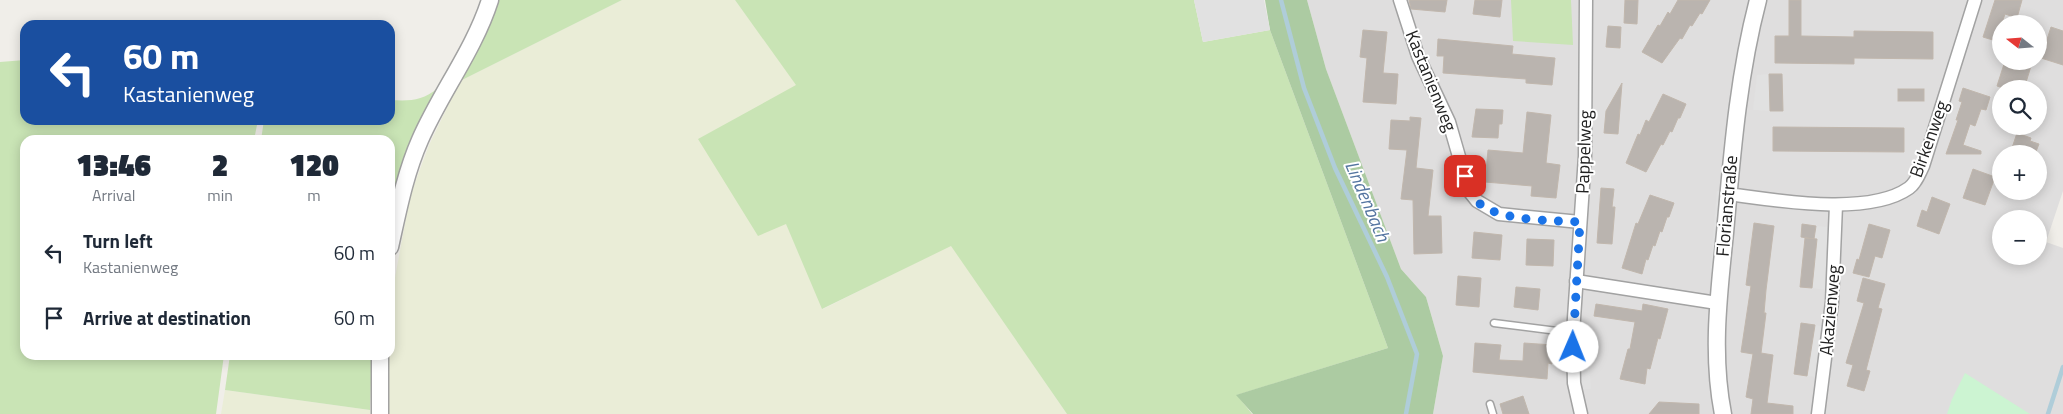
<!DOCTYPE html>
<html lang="en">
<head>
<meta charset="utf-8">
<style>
	:root { --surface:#fff; --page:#f2f2f3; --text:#1f2937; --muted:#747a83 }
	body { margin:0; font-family:"Titillium Web",sans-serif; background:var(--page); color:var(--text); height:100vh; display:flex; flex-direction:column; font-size:19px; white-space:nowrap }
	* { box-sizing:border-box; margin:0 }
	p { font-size:16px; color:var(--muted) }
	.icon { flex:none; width:28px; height:28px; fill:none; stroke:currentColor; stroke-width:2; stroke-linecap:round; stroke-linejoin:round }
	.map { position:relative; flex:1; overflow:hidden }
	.drawer { position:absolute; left:20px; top:135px; width:375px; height:225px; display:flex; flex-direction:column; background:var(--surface); border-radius:15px; box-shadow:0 2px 12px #0003 }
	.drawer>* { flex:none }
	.top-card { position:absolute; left:20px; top:20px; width:375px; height:105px; border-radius:15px; box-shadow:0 2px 12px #0003; background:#1a4fa0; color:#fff; overflow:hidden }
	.needle { width:32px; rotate:287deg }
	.controls { position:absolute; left:1992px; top:15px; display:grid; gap:10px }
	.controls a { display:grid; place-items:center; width:55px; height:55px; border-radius:50%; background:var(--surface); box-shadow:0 2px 12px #0003; font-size:25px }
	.pin { position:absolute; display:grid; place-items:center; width:42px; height:42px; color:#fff; margin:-21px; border-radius:10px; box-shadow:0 2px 8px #0006 }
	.me { position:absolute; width:55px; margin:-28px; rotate:1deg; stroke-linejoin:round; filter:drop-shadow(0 0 4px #0008) }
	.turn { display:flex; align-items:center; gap:18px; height:105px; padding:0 20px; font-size:22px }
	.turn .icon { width:65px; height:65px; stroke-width:2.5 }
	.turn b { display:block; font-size:35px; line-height:42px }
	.eta { display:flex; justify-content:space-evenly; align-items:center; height:85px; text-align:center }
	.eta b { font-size:30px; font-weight:800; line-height:35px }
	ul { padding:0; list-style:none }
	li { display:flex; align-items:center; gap:15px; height:65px; padding:0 20px }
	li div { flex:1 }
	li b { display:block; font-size:19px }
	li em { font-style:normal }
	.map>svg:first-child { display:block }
</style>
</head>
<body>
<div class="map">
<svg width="2063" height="414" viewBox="0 0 2063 414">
	<rect width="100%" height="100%" fill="#f0eee9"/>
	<path fill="#dfdede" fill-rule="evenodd" d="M1307,0H2063V191L2046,242L2063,248V414H1433L1443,356L1426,297L1401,269L1326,69ZM2001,24H2039V61H2001ZM2001,89H2039V126H2001ZM2001,154H2039V191H2001ZM2001,219H2039V256H2001Z"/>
	<g fill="#eaedd7">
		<polygon points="622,0 735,0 797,85 758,235 786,223 823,309 951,245 1067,414 388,414 387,355 390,355 392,294 410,196 429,145 460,81"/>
		<polygon points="225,390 370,410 370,414 221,414"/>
	</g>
	<g fill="#c9e4b5">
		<polygon points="497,0 622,0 460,81"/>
		<polygon points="735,0 1194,0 1203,42 1270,30 1388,348 1237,395 1252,414 1067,414 951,246 822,309 786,224 758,236 698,139 796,85"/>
		<polygon points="1511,0 1571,0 1573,45 1513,41"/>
		<polygon points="25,60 25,120 258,120 254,140 25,140 25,355 224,355 216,414 0,414 0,62"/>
		<path d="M438,88L390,216V140H261L264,120H390V100C410,101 422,101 438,88Z"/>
		<polygon points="230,355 372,355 370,410 225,390"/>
	</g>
	<polygon fill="#accba2" points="1265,0 1307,0 1326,69 1401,269 1426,297 1443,356 1433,414 1253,414 1236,395 1388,348 1270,30"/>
	<polygon fill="#ccf4d2" points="1965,373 2030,414 1947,414 1952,399"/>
	<g fill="#e1e1e1">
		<polygon points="1194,0 1264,0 1270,30 1203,42"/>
		<polygon points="1769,74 1770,111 1753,110 1757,75"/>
		<polygon points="1717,191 1721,191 1714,273 1710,272"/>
		<polygon points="1816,226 1828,227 1827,290 1812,288 1817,239 1814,239"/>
		<polygon points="1815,325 1825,327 1817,377 1807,376"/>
		<polygon points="1588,351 1591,389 1581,390 1578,352"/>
	</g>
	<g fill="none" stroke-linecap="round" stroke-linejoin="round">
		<g stroke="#afcdd9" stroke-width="4.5">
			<polyline points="1281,0 1304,88 1335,168 1387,277 1417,354 1406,414"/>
			<polyline points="2048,414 2063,367"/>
		</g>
	</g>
	<g fill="#bab4af" stroke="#c1b7ad">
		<polygon points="1409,0 1447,0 1445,12 1411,9"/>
		<polygon points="1475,0 1502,0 1500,17 1473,14"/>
		<polygon points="1625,0 1638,0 1637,24 1624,23"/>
		<polygon points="1678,0 1710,0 1702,14 1700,13 1692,26 1690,25 1682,39 1680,38 1662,63 1642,52 1658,25 1660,26 1668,12 1670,14"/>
		<polygon points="1789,0 1801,0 1801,36 1854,37 1854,31 1933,32 1933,59 1854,58 1854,64 1775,63 1775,36 1789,36"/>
		<polygon points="1995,0 2022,0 2017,18 2005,14 1996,41 1983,37"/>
		<polygon points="1608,26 1621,27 1620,48 1606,47"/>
		<polygon points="2051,27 2063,31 2063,65 2041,58"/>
		<polygon points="1363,30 1387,32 1383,73 1398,74 1396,104 1363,102 1367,58 1360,57"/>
		<polygon points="1438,39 1513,46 1512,54 1555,58 1552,85 1526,83 1526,79 1443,73 1444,56 1437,56"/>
		<polygon points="2005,61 2017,61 2031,66 2024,89 2006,89 1997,86"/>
		<polygon points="1769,74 1782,74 1783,111 1770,111"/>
		<polygon points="1622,83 1618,134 1604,133 1606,111"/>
		<polygon points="1963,88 1990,97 1986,110 1981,109 1975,126 1970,124 1963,145 1981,151 1981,154 1946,154 1958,120 1956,120 1962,102 1959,101"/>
		<rect x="1898" y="89" width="26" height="12"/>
		<polygon points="1663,94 1686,104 1680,118 1678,118 1672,132 1670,131 1663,145 1661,144 1646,172 1626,163 1638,134 1640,135 1646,120 1649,122"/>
		<polygon points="1476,109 1503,110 1502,124 1499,124 1498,138 1472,137"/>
		<polygon points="1527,112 1551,115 1546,163 1560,165 1556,198 1531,196 1532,186 1485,182 1488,150 1523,153"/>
		<polygon points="1410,117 1421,118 1416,168 1433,170 1428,216 1441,216 1442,253 1414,254 1413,200 1401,199 1407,150 1389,149 1391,120 1410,121"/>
		<polygon points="1773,127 1904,128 1904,152 1773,151"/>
		<polygon points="2017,133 2031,138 2030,141 2039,144 2035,154 2010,154"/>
		<polygon points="1973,169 1995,177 1985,205 1963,198"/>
		<polygon points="1601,188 1614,189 1612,207 1615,207 1612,244 1597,243"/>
		<polygon points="1650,195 1674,203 1669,217 1667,217 1662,232 1660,231 1655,246 1653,245 1648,260 1646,259 1642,274 1622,268 1636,223 1638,224"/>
		<polygon points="1932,197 1950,204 1939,234 1917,226 1922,210 1927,212"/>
		<polygon points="1754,223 1774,226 1766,290 1764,313 1766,313 1761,353 1773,355 1767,403 1793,406 1793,414 1751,414 1753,399 1746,397 1753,354 1741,352 1751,286 1746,285"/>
		<polygon points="1802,224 1816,226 1814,239 1801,237"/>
		<polygon points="1869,224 1890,230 1882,258 1875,256 1869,277 1853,273 1857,259 1859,260"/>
		<polygon points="1474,232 1502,235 1500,260 1472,258"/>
		<polygon points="1805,238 1817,239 1812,288 1800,287"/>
		<polygon points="1527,239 1554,240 1553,266 1526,265"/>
		<polygon points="1458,276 1481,278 1479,307 1456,305"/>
		<polygon points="1863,278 1885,284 1878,308 1882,309 1866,370 1870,371 1864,391 1847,386 1853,365 1846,363 1864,303 1857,301"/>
		<polygon points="1516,287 1540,289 1538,310 1514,307"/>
		<polygon points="1596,304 1642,311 1643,304 1668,309 1660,339 1658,338 1650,369 1647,368 1645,384 1620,379 1628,349 1630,349 1635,322 1594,316"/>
		<polygon points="1801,323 1815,325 1807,376 1794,374"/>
		<polygon points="1475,343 1501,345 1499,360 1523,361 1524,343 1553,345 1552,364 1548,363 1547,379 1473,372"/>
		<polygon points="1523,396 1529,414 1503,414 1500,404"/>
		<polygon points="1659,402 1699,404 1699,414 1649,414"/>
	</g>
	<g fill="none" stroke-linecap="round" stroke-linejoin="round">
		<defs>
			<g id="service">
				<polyline points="1494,323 1573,333"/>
				<polyline points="1490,404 1493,414"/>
			</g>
			<g id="minor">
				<polyline points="1400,0 1418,56 1449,122 1469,191 1477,201 1499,214 1580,222"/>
				<path d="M1728,194C1775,200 1868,217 1909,188C1916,183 1919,174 1923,166L1975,0"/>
				<polyline points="1576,281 1717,303"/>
				<polyline points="1581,414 1574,383 1573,333 1585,156 1586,0"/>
				<polyline points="1818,414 1832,302 1836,205"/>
			</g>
			<g id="tertiary">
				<path d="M390,247C398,211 405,174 420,140C441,92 474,50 490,0"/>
				<polyline points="380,355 380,414"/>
				<path d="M1723,414C1711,353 1719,293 1725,233C1732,155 1738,76 1758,0"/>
			</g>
		</defs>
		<use href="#service" stroke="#a2a2a2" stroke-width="9"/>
		<use href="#minor" stroke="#a2a2a2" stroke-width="15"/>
		<use href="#tertiary" stroke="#a2a2a2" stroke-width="19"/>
		<use href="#service" stroke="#fff" stroke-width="6"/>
		<use href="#minor" stroke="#fff" stroke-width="12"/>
		<use href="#tertiary" stroke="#fff" stroke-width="16"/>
	</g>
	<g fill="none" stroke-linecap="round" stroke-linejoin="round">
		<path stroke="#1a73e8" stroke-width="9" stroke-dasharray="0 16.2" d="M1465,176C1467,185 1470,193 1476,200C1495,222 1552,220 1580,222L1573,347"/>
	</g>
	<g text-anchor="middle" stroke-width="4" stroke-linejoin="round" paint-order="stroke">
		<g font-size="18" fill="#212121" stroke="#fff">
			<text transform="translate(1431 81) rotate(68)" y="6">Kastanienweg</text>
			<text transform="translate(1929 139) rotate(-70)" y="6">Birkenweg</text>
			<text transform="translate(1584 152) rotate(-88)" y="6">Pappelweg</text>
			<text transform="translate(1727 206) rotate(-85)" y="6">Florianstraße</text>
			<text transform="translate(1830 310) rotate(-85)" y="6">Akazienweg</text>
		</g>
		<g font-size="19" font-style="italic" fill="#5475a0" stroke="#fff">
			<text transform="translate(1368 201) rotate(67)" y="7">Lindenbach</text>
		</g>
	</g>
</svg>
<div class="controls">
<a><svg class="needle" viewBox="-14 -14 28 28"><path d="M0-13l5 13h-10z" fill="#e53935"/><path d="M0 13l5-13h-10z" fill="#747a83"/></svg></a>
<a><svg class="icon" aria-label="search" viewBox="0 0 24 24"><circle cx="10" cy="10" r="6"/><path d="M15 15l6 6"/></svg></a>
<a>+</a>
<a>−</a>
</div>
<div class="pin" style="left:1465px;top:176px;background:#d93025"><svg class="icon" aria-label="arrive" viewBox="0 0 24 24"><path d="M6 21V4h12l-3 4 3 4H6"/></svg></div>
<svg class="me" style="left:1573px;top:347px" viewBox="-20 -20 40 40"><circle r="19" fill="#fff"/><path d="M0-13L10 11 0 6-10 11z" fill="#1a73e8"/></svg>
<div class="top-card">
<div class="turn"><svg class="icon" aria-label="left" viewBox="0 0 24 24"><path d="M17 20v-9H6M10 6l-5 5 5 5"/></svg><div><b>60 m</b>Kastanienweg</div></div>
</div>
<section class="drawer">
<div class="eta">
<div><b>13:46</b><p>Arrival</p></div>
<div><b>2</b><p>min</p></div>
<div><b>120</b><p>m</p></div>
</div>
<ul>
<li><svg class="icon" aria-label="left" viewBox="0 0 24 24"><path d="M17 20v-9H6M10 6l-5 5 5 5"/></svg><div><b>Turn left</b><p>Kastanienweg</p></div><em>60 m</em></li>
<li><svg class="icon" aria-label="arrive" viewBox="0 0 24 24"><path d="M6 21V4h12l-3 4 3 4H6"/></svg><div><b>Arrive at destination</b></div><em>60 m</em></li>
</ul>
</section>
</div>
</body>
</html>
